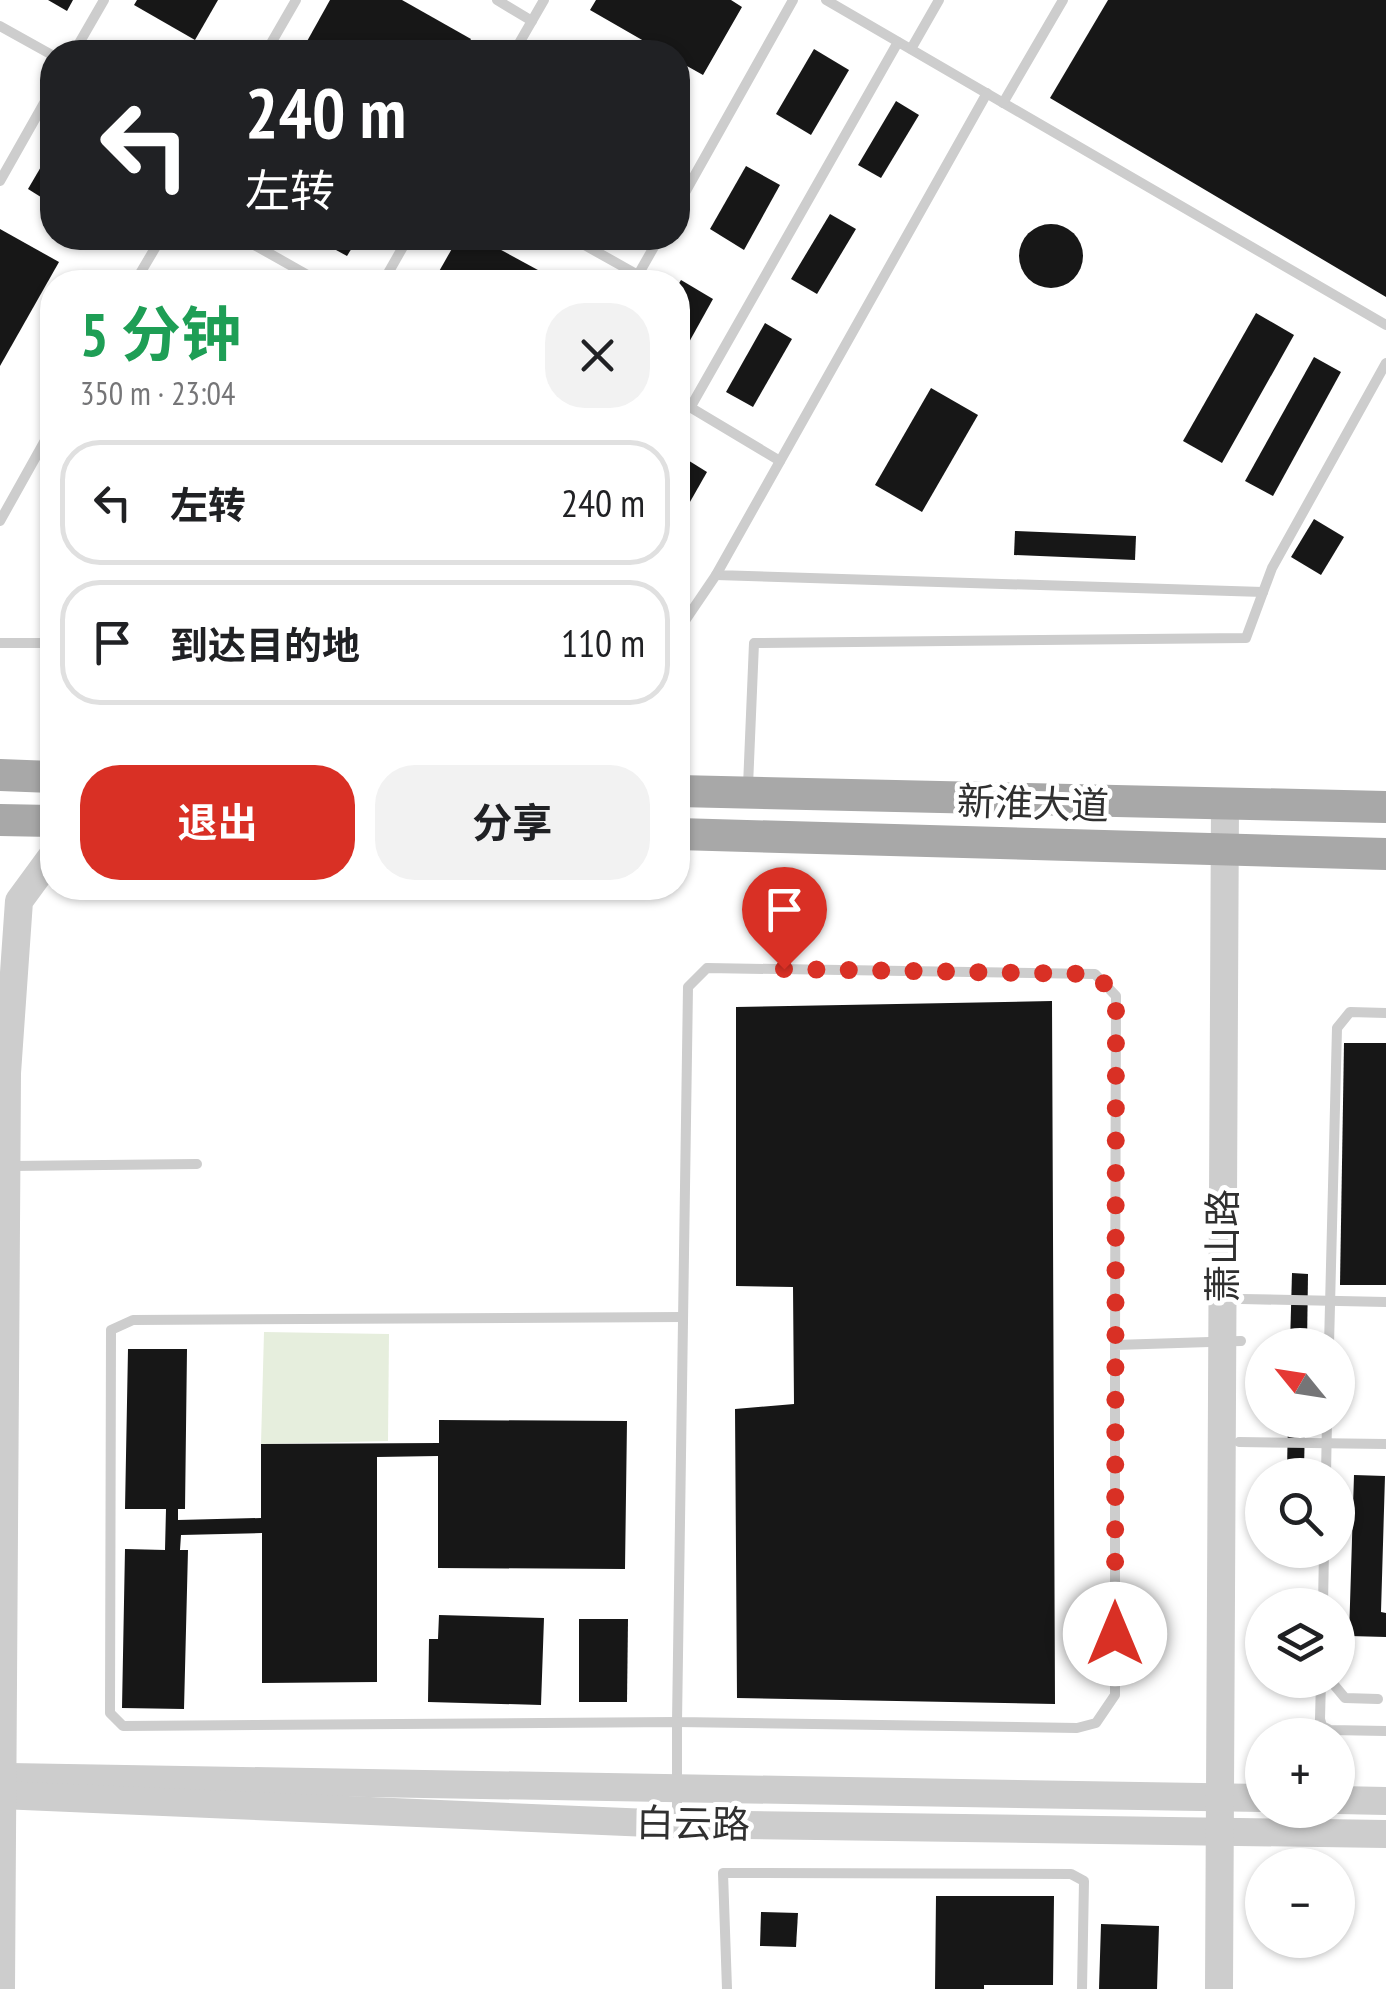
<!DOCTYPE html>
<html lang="zh">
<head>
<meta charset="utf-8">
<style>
	:root { --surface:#fff; --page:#f2f2f2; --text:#202124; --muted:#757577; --line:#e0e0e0; --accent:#d93025 }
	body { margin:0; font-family:"PT Sans Narrow","Noto Sans SC",sans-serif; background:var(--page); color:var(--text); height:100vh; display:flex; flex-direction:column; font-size:38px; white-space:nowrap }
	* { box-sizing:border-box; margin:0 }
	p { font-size:32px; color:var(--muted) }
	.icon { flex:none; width:55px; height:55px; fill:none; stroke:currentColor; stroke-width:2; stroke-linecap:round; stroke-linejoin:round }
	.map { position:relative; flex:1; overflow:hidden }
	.panel { position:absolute; left:40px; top:270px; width:650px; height:630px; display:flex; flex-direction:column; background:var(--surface); border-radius:40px; box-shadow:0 2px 8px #0004 }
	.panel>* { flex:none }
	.guide { position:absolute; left:40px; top:40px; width:650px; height:210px; border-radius:40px; box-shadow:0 2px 8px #0004; background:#202124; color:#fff; overflow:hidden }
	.needle { width:65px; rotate:300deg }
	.fabs { position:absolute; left:1245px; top:1328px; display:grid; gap:20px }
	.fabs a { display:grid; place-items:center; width:110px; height:110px; border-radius:50%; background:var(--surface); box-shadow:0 2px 8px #0004; font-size:50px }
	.pin { position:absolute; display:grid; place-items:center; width:85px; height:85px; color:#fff; margin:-102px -42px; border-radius:50% 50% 50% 0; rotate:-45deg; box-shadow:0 0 10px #0007 }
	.pin .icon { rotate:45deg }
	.me { position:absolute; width:110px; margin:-55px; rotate:0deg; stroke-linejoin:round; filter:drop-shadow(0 0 8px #0008) }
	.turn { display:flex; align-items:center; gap:35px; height:210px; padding:0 40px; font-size:45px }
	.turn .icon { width:130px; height:130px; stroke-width:2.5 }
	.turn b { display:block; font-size:70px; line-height:85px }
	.round { display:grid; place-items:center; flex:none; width:105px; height:105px; border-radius:40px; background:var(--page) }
	.summary { display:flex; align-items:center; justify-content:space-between; height:170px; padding:0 40px }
	h1 { font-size:60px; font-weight:700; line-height:75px; color:#1e9e55 }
	.action { display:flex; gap:20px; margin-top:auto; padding:20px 40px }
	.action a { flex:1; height:115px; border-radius:40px; background:var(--accent); color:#fff; font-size:40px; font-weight:700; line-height:115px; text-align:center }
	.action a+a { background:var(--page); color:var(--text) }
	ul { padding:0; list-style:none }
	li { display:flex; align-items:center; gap:30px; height:125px; margin:0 20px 15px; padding:0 20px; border:5px solid var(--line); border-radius:40px }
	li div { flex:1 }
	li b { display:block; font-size:38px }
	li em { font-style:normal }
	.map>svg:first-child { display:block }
</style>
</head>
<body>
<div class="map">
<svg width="1386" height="1989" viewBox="0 0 1386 1989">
	<rect width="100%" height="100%" fill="#fff"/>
	<polygon fill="#e6eedd" points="264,1332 389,1334 388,1441 261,1444"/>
	<g fill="#171717">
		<polygon points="48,0 73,0 67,11"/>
		<polygon points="137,0 218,0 195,40 134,5"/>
		<polygon points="330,0 402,0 471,39 463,52 301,52"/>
		<polygon points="596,0 731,0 742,7 703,75 678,61 678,52 663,52 590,10"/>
		<polygon points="1108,0 1386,0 1386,297 1050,98"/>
		<polygon points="814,49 849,70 811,135 776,114"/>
		<polygon points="896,101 919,115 881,178 858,165"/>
		<polygon points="52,148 52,204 28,189"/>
		<polygon points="746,166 780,185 744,250 710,229"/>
		<polygon points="830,214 856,229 817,294 791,279"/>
		<circle cx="1051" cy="256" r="32"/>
		<polygon points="0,229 59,262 0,366"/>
		<polygon points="314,238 358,238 347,256"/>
		<polygon points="458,238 479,238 560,282 433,282"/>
		<polygon points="681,280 713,299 678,362 678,285"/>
		<polygon points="1256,313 1294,335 1222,463 1183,441"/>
		<polygon points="765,323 792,339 753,407 726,392"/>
		<polygon points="1314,357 1341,372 1273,496 1245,481"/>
		<polygon points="931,388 978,415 922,512 875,485"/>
		<polygon points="678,454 707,472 678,523"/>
		<polygon points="1314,519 1344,537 1321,575 1291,557"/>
		<polygon points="1015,531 1136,536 1135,560 1014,555"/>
		<polygon points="1052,1001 1055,1704 737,1698 735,1409 794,1404 793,1287 736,1286 736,1007"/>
		<polygon points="1344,1043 1386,1043 1386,1285 1340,1285"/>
		<polygon points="1292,1273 1308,1274 1307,1345 1290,1345"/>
		<polygon points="128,1349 187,1349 185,1509 178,1509 178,1520 261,1518 261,1444 439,1443 439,1420 627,1421 625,1569 438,1568 438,1456 377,1457 377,1682 262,1683 262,1533 181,1535 180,1550 188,1550 184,1709 122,1708 125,1549 165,1550 166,1509 125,1509"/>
		<polygon points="1288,1420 1305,1420 1304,1471 1287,1470"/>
		<polygon points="1354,1475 1385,1476 1381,1612 1386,1613 1386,1637 1349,1636"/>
		<polygon points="439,1615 544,1618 541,1705 428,1702 429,1639 438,1639"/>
		<polygon points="579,1619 628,1619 627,1702 579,1702"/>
		<polygon points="936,1896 1054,1896 1053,1985 984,1985 984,1989 935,1989"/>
		<polygon points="761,1912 798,1913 796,1947 760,1946"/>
		<polygon points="1101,1924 1159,1926 1157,1989 1099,1989"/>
	</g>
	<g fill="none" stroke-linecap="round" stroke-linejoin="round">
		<g stroke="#cdcdcd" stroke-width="10">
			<polyline points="497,0 532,21"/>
			<polyline points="826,0 1386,325"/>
			<polyline points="0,26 52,55"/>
			<polyline points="911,49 939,0"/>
			<polyline points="74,52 104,0"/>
			<polyline points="266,52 296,0"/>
			<polyline points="514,52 544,0"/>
			<polyline points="987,93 716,575 1263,592"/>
			<polyline points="1003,103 1063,0"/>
			<polyline points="0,181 52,89"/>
			<polyline points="678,205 793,0"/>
			<polyline points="242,238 320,282"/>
			<polyline points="572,238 638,275"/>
			<polyline points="135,282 161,238"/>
			<polyline points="205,282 211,279 217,282"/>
			<polyline points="383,282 408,238"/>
			<polyline points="634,282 659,238"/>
			<polyline points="678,400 780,461"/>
			<polyline points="690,408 898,42"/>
			<polyline points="0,521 52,428"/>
			<polyline points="678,631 716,575"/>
			<polyline points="0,643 52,643"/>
			<polyline points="748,786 754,643 1246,638 1272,568 1386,363"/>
			<polyline points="11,1166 197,1164"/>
			<polyline points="1242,1299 1386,1302"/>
			<polyline points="1115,1345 1115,1695 1096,1723 1077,1728 677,1722 688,987 707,968 1095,974 1116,996 1115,1345 1241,1341"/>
			<polyline points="1329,1345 1337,1028 1350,1012 1386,1013"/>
			<polyline points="1239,1442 1386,1444"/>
			<polyline points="1326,1475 1327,1420"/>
			<polyline points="1323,1605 1324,1550"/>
			<polyline points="1321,1680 1320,1719 1322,1726 1330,1730 1386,1731"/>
			<polyline points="1330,1680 1345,1698 1378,1699"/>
			<polyline points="677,1822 677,1722 123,1726 110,1713 111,1330 133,1320 683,1317"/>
			<polyline points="727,1989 723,1873 1071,1874 1084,1881 1082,1989"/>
		</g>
		<g stroke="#cdcdcd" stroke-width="28">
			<polyline points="9,1777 1262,1798"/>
			<polyline points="0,1795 673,1824 1386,1834"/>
			<polyline points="1338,1800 1386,1801"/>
			<polyline points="1,1989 7,1073 19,901 52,856"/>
			<polyline points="1219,1989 1225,804"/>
		</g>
		<g stroke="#a8a8a8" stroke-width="32">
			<polyline points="0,775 52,777"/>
			<polyline points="678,791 1386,807"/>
			<polyline points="0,820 52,821"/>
			<polyline points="678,834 1386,854"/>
		</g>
	</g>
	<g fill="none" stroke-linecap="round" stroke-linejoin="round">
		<polyline stroke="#d93025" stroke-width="18" stroke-dasharray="0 32.4" points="784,969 1095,974 1116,996 1115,1634"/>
	</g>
	<g text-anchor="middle" stroke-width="10" stroke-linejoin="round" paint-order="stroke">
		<g font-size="38" fill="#303030" stroke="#fff">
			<text transform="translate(1033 804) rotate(2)" y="13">新淮大道</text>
			<text transform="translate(1223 1246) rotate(-90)" y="13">萧山路</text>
			<text transform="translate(693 1824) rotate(1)" y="13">白云路</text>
		</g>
	</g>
</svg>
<div class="fabs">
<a><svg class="needle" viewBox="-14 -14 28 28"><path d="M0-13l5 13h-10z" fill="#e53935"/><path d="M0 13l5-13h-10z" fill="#757577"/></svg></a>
<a><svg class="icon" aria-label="search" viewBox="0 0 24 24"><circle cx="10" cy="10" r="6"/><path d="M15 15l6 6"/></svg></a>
<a><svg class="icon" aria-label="layers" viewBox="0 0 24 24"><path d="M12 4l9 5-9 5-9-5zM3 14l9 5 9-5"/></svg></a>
<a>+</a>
<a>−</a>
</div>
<div class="pin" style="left:784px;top:969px;background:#d93025"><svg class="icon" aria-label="arrive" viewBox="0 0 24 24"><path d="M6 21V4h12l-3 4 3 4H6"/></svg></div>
<svg class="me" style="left:1115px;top:1634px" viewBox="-20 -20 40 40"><circle r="19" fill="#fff"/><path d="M0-13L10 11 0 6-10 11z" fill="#d93025"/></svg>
<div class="guide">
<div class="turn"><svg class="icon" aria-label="left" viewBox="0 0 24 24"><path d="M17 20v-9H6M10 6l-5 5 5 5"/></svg><div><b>240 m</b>左转</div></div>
</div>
<section class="panel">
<div class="summary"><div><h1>5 分钟</h1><p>350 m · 23:04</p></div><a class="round"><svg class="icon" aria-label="close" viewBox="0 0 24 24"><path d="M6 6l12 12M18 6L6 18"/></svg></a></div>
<ul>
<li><svg class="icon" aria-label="left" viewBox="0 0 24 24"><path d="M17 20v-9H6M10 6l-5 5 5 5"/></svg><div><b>左转</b></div><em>240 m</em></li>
<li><svg class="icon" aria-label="arrive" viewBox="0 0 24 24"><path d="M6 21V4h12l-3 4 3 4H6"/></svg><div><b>到达目的地</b></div><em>110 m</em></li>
</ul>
<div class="action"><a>退出</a><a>分享</a></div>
</section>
</div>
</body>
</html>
